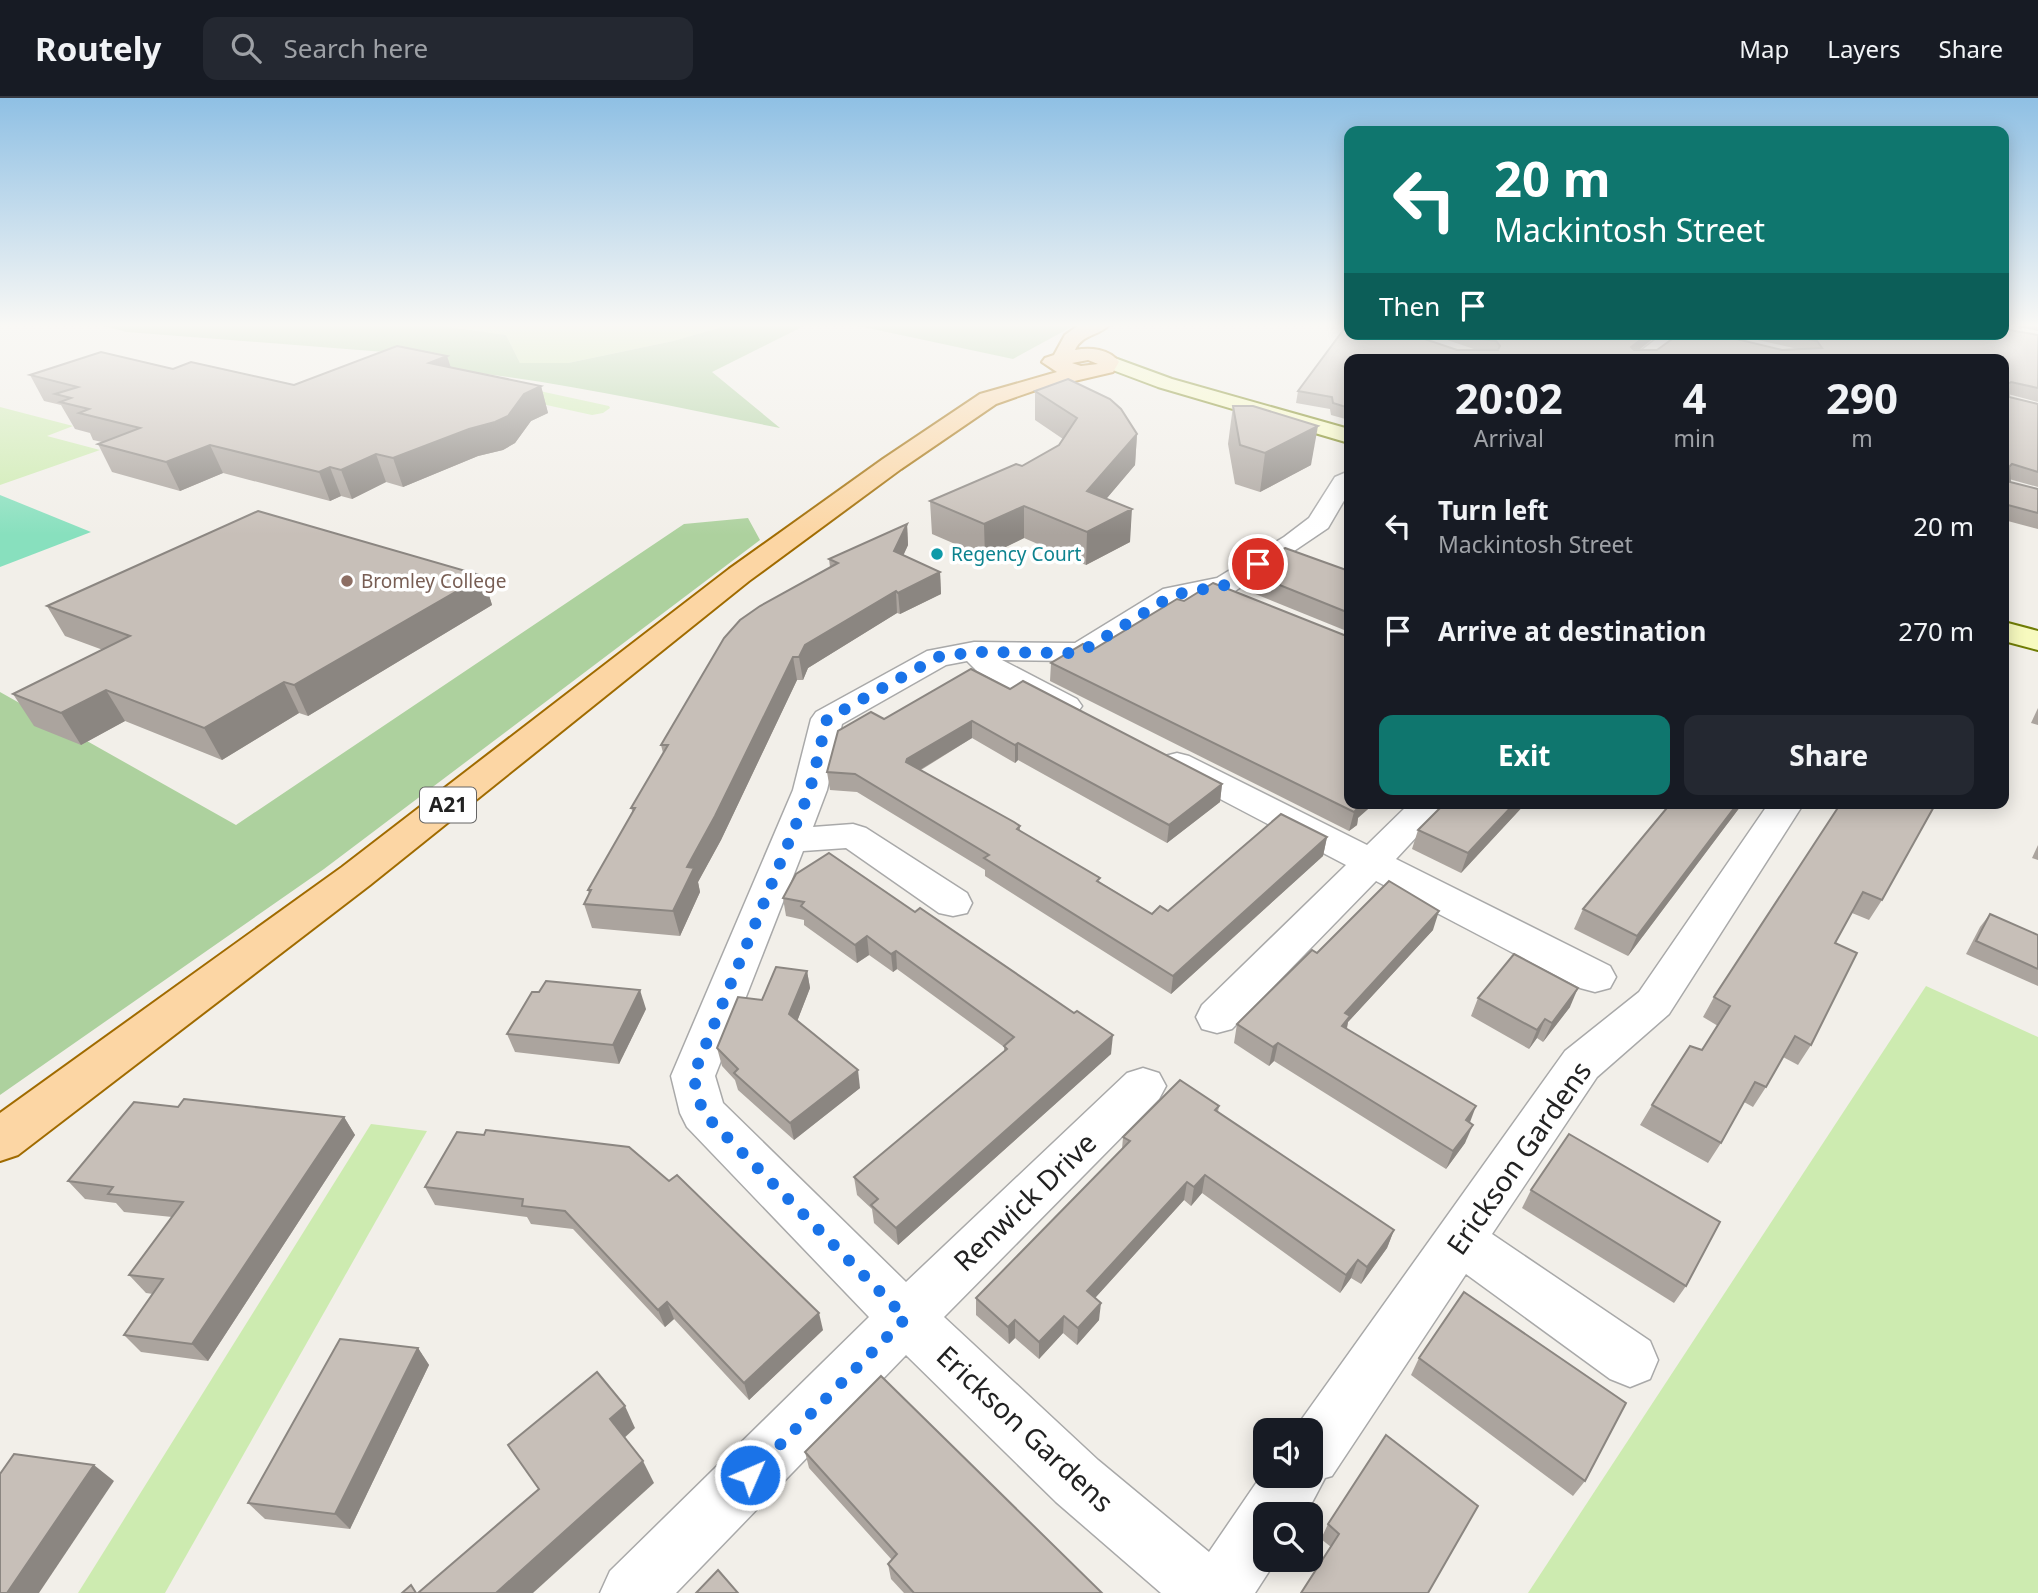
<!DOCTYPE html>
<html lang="en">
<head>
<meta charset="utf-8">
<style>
	:root { --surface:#171b24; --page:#242831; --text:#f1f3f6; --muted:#9ea1a6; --line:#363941; --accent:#0f766e }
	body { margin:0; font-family:"Noto Sans",sans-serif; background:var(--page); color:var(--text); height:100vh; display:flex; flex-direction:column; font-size:26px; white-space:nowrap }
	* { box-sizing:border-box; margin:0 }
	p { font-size:23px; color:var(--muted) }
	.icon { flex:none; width:38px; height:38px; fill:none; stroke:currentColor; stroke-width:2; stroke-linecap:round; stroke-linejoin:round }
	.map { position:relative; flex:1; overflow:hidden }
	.drawer { position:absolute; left:1344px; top:256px; width:665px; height:455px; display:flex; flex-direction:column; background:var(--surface); border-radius:14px; box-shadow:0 4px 18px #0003 }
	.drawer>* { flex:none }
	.guide { position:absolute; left:1344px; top:28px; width:665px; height:214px; border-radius:14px; box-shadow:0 4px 18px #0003; background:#0f766e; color:#fff; overflow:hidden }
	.controls { position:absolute; left:1253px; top:1320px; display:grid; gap:14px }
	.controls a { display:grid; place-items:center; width:70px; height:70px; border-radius:14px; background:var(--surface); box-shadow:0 4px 18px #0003; font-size:35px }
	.pin { position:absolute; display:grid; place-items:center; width:60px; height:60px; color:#fff; margin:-30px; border:4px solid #fff; border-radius:50%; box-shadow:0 2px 7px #0007 }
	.me { position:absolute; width:77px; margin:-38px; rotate:45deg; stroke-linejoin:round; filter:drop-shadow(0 0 5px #0008) }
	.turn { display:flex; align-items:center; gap:24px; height:147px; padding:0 35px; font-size:32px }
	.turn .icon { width:91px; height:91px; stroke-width:2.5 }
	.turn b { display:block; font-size:49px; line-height:60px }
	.then { display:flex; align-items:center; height:66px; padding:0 35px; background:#0003; gap:14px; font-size:26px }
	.eta { display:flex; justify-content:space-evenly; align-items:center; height:119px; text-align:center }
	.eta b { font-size:42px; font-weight:700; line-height:49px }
	.button { display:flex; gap:14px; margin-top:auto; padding:14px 35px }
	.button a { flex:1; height:80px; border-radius:14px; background:var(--accent); color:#fff; font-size:28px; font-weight:700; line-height:80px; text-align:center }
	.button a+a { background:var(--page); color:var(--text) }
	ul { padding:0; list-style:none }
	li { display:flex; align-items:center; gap:21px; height:105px; padding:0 35px }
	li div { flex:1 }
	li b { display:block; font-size:26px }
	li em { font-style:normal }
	header { display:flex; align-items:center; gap:42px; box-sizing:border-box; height:98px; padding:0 35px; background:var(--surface); border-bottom:2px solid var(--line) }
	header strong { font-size:33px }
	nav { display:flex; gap:38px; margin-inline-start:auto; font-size:24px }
	.search { width:490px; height:63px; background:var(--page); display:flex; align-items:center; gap:18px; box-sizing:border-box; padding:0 24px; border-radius:14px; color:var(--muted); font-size:26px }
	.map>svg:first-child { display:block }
</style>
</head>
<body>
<header>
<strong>Routely</strong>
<div class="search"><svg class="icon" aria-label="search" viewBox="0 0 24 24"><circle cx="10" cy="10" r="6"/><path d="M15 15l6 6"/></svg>Search here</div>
<nav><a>Map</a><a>Layers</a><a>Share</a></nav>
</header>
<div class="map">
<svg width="2038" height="1495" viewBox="0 0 2038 1495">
	<rect width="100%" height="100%" fill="#f2efe9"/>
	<g fill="#cdebb0">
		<polygon points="436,227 729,227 673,243 568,265 520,265 506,237"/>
		<polygon points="535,292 609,308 610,310 603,315 592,317 510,299"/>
		<polygon points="0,309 73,328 47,338 100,352 0,387"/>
		<polygon points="1926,888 2038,939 2038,1495 1528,1495"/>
		<polygon points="371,1026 427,1033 165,1495 78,1495"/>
	</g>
	<g fill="#add19e">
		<path d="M99,227H436L506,237L520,265H568L673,243L729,227H806L712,274L780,330C660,306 543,279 420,269L423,257L127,234Z"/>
		<polygon points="854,227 1075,227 1013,261"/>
		<polygon points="748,420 760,442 324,771 0,997 0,594 236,727 684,426"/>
	</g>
	<polygon fill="#88e0be" points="0,397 91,434 0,469"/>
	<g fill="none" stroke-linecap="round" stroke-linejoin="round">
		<defs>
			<g id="street">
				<polygon points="1663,236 1685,236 1652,261 1630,261"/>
				<polygon points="1349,373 1349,394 1328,430 1235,493 1182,504 1095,558 1074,563 1002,562 1077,601 1082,608 1077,615 1066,618 1055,615 977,573 967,563 946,567 842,626 827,692 813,729 853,726 866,730 967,795 972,805 967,815 953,818 939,815 846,750 803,753 715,978 723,1005 906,1184 1127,975 1143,970 1159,975 1166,988 1159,1001 944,1219 1098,1362 1209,1454 1265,1372 1265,1377 1311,1377 1311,1332 1294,1332 1565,953 1639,894 1769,705 1804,705 1669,916 1597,979 1492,1136 1650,1243 1658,1262 1650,1281 1630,1289 1610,1281 1466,1176 1332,1378 1325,1380 1306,1416 1265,1416 1265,1461 1277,1461 1255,1495 1161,1495 1056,1404 906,1257 676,1495 600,1495 610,1473 869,1219 687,1029 680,1015 671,978 793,692 811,621 816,614 927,553 974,544 1075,545 1163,491 1217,480 1284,439 1309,420 1335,379"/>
				<polygon points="1177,655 1189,658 1367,747 1410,705 1448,705 1396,761 1610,868 1616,879 1610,890 1595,894 1580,890 1376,783 1232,931 1217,935 1202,931 1196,919 1202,907 1346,767 1165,672 1160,665 1165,658"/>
			</g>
			<g id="secondary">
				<polygon points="1109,258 1172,281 1349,331 1349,345 1158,289 1102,268 1099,264 1102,260"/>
				<polygon points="2004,524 2038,533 2038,552 2004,543"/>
			</g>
			<path id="primary" d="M1079,227H1109C1099,238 1082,236 1075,252C1091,249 1109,251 1119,264L1113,274L1036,292L996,306L901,371L749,483L370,787L18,1057L0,1063V1015L342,769L729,471L883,361L980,296L1057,274L1042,264L1045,260L1054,257L1065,237ZM1088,262L1098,266L1081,268L1072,265Z"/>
		</defs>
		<use href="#street" stroke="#a9a9a9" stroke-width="3"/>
		<use href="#secondary" stroke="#707d05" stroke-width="4"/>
		<use href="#primary" stroke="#a06b00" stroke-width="4"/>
		<use href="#street" fill="#fff" fill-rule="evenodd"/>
		<use href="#secondary" fill="#f7fabf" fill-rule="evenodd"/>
		<use href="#primary" fill="#fcd6a4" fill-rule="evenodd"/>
	</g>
	<g fill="#aba49e">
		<polygon points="1347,227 1349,227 1349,236 1410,236 1457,252 1477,252 1429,236 1659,236 1639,252 1657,252 1679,236 1716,236 1782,252 1798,251 1731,236 2004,236 2004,231 2038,237 2038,304 2008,296 2009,299 2038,306 2038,389 2009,381 2010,384 2038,391 2038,431 2004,422 2004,261 1349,261 1349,322 1331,317 1330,311 1296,305 1298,293"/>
		<polygon points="2009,227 2038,227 2038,233"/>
		<polygon points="447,258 451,270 541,288 548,315 531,323 515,345 503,352 478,358 403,389 386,384 352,401 341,398 330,403 223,375 180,393 112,374 98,346 102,344 93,342 90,335 75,331 61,307 44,303 30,277 173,271 294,287"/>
		<polygon points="1035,293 1137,336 1135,367 1106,401 1130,444 1086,467 1024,440 985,459 932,436 930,403 1022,368 1059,347 1063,341 1035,322"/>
		<polygon points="1233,308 1311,367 1260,394 1235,386 1228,346"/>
		<polygon points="907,426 908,447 903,457 940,474 941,496 900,516 897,515 808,570 803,582 797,582 721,742 698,784 700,794 680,838 592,830 584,806 589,796 588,792 633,715 631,710 663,655 661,647 830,469 829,461"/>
		<polygon points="1245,473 1349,473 1349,534 1243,491"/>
		<polygon points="483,478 492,507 308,618 299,615 222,662 125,623 81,647 34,628 13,596 103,552 65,538 47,508"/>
		<polygon points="1184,503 1349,539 1358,720 1357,727 1349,733 1050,583 1051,565 1094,551"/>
		<polygon points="1010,591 1222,686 1220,704 1167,745 1018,662 1015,665 972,640 921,672 1020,728 1020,733 1100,784 1152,816 1168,813 1327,739 1323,758 1171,896 985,778 985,772 857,694 830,692 827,674 884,621"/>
		<polygon points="2038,610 2038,627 2031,625"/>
		<polygon points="1526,705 1461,775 1412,751 1418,732"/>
		<polygon points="1671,705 1743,705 1628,858 1574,831 1583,811"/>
		<polygon points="1841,705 1882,802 1869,822 1852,815 1835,845 1811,947 1798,967 1783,959 1766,989 1753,1009 1744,1004 1721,1045 1708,1065 1640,1027 1652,1007 1702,952 1718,928 1703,919 1714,899"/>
		<polygon points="2038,747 2038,762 2032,760"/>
		<polygon points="796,776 1111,956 898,1147 874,1125 872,1111 857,1097 854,1079 1004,954 1004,949 897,871 893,874 869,857 857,865 804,827 804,822 786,818 783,800"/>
		<polygon points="1990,816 2038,837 2038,888 1966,856 1980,829"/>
		<polygon points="1433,832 1348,924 1347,931 1470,1025 1465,1045 1446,1071 1274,963 1269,968 1234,945 1237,926 1317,855"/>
		<polygon points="807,873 810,890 797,923 860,990 794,1042 738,992 735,982 722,968 717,950 762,902"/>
		<polygon points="1478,900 1570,909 1543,944 1537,940 1529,951 1471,918"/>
		<polygon points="646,911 619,966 515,954 507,936"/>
		<polygon points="1219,1008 1218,1014 1394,1132 1387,1150 1361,1186 1351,1180 1340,1195 1202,1095 1191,1108 1184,1102 1095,1200 1099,1222 1077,1247 1063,1235 1039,1261 1015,1240 1009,1246 976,1217 976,1200 1122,1051 1123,1039"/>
		<polygon points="178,1009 344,1019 355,1037 208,1263 141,1254 124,1237 153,1196 146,1195 129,1177 172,1119 124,1114 116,1105 85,1101 68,1083"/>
		<polygon points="457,1034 823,1232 749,1302 674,1221 665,1229 573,1131 531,1126 527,1119 435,1107 425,1089"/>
		<polygon points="1531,1092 1686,1188 1674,1205 1522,1110"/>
		<polygon points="418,1250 429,1267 350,1431 265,1421 248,1405"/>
		<polygon points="1419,1260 1585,1383 1573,1398 1411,1277"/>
		<polygon points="805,1354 1102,1495 904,1495 891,1481 888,1466 892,1462 809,1370"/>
		<polygon points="1328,1426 1428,1495 1331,1449 1321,1441"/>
	</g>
	<g fill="#8b8681">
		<polygon points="1648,236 1659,236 1627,261 1631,249"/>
		<polygon points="447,258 455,283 429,265"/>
		<polygon points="541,288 548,315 531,323 515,345 503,352 478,358 403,389 393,360 469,331 524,296"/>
		<polygon points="1318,328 1311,367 1260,394 1265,355"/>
		<polygon points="1137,336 1135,367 1085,426 1087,393"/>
		<polygon points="210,347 223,375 180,393 166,364"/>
		<polygon points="376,356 386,384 352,401 341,372"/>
		<polygon points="330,369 341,398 330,403 319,374"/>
		<polygon points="1024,408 1024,440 985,459 984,426"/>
		<polygon points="1132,411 1130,444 1086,467 1087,434"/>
		<polygon points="907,426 908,447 896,474 894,453"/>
		<polygon points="940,474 941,496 900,516 898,495"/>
		<polygon points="483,478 492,507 308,618 294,587"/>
		<polygon points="896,493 897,515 808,570 803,582 799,559 805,547"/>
		<polygon points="793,559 797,582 721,742 698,784 700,794 680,838 673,813 687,769"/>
		<polygon points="284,584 299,615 222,662 204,630"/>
		<polygon points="106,592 125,623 81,647 61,615"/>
		<polygon points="972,623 972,640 908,679 907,661"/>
		<polygon points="1018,645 1018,662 1015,665 1015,647"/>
		<polygon points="1222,686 1220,704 1167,745 1169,727"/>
		<polygon points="1358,705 1375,705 1358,720 1357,727 1349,733 1354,714"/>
		<polygon points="1515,705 1526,705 1461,775 1468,755"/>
		<polygon points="1738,705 1743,705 1628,858 1637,838"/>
		<polygon points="1327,739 1323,758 1171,896 1173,878"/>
		<polygon points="1439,813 1433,832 1348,924 1345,937 1337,946 1345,915"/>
		<polygon points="867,838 869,857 857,865 855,847"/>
		<polygon points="896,853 897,871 893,874 891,856"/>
		<polygon points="807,873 810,890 793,934 789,916"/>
		<polygon points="1578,890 1570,909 1543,944 1552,925"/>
		<polygon points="640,892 646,911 619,966 613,947"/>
		<polygon points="1545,921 1537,940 1529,951 1537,932"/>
		<polygon points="1113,937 1111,956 898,1147 896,1130"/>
		<polygon points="1278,945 1274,963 1269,968 1273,949"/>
		<polygon points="858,972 860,990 794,1042 790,1025"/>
		<polygon points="1476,1008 1469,1027 1466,1022"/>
		<polygon points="344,1019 355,1037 208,1263 192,1246"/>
		<polygon points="1473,1027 1465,1045 1446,1071 1453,1053"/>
		<polygon points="1205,1077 1202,1095 1191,1108 1194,1089"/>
		<polygon points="1187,1084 1184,1102 1085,1211 1087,1193"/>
		<polygon points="1394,1132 1387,1150 1361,1186 1367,1169"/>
		<polygon points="1358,1162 1351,1180 1340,1195 1346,1177"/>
		<polygon points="667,1204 674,1221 665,1229 658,1212"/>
		<polygon points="1101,1205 1099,1222 1077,1247 1078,1230"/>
		<polygon points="819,1215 823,1232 749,1302 744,1285"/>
		<polygon points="1064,1218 1063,1235 1039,1261 1039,1244"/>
		<polygon points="1015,1222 1015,1240 1009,1246 1008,1229"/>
		<polygon points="418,1250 429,1267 350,1431 335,1416"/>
		<polygon points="625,1308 635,1330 621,1343 610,1321"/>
		<polygon points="643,1363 654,1385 533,1495 496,1495"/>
		<polygon points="94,1367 114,1383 39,1495 7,1495"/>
	</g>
	<g fill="#c7bfb8" stroke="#8b8681" stroke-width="2">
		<polygon points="1347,227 1349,227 1349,236 1410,236 1457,252 1498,252 1500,248 1496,243 1475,240 1464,236 1648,236 1631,249 1634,252 1657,252 1679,236 1716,236 1782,252 1822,250 1817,243 1786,236 2004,236 2004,231 2038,237 2038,290 2011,284 2008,286 2009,299 2038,306 2038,374 2012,366 2009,369 2010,384 2038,391 2038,415 2004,406 2004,261 1349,261 1349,310 1333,305 1332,299 1298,293"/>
		<polygon points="397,248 447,258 429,265 541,288 524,296 508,318 495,324 469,331 393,360 376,356 341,372 330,369 319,374 210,347 166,364 98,346 140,330 79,315 89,311 60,304 71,300 55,296 78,289 30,277 101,254 173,271 191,264 294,287"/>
		<polygon points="1068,281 1110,301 1121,311 1137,336 1087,393 1132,411 1087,434 1024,408 984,426 930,403 1016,366 1022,368 1059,347 1077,320 1035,293"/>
		<polygon points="1233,308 1253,308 1318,328 1265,355 1240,347"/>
		<polygon points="258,413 483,478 294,587 284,584 204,630 106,592 61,615 13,596 130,538 47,508"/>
		<polygon points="907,426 894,453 940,474 898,495 896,493 805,547 799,559 793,559 715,718 687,769 694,770 673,813 584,806 591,792 588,792 635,710 631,710 668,647 661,647 724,540 740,522 760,508 838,465 829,461"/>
		<polygon points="1285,450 1349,473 1349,515 1245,473"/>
		<polygon points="1213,485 1349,539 1349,705 1358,705 1361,707 1354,714 1051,565 1083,546 1094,551 1177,501 1184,503"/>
		<polygon points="971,571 1010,591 1023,583 1222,686 1169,727 1018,645 1015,647 972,623 907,661 906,664 1014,724 1020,728 1017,731 1100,780 1097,783 1152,816 1160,808 1168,813 1281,716 1327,739 1173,878 984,760 989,757 855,676 827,674 838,633 871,614 884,621"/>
		<polygon points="1445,705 1515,705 1468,755 1418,732"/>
		<polygon points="1671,705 1738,705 1637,838 1583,811"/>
		<polygon points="1841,705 1936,705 1882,802 1863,794 1835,845 1857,855 1811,947 1795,938 1766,989 1755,984 1721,1045 1652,1007 1690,948 1702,952 1730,908 1714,899"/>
		<polygon points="829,755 915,814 920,810 1074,915 1077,913 1113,937 896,1130 871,1107 878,1101 854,1079 1007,951 1004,948 1014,939 896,853 891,856 867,838 855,847 801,808 804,804 783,800 796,776"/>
		<polygon points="1389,783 1439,813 1345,915 1350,918 1342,928 1476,1008 1466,1022 1473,1027 1453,1053 1278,945 1273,949 1237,926 1312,852 1317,855"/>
		<polygon points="1990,816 2038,837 2038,871 1976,843"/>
		<polygon points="1514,856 1578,890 1552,925 1545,921 1537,932 1478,900"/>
		<polygon points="776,869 807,873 789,916 858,972 790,1025 734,975 738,971 717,950 738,899 762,902"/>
		<polygon points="546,883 640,892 613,947 507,936 532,894 539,894"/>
		<polygon points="1180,982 1219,1008 1215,1012 1394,1132 1367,1169 1358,1162 1346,1177 1205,1077 1194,1089 1187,1084 1087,1193 1101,1205 1078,1230 1064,1218 1039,1244 1015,1222 1008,1229 976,1200 1130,1043 1123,1039"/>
		<polygon points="184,1001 344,1019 192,1246 124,1237 163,1181 129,1177 183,1104 108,1096 113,1089 68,1083 134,1004 178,1009"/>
		<polygon points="486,1032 629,1049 669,1083 677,1077 819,1215 744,1285 667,1204 658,1212 565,1113 522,1108 523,1101 425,1089 457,1034 484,1037"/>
		<polygon points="1569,1036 1720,1124 1686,1188 1531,1092"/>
		<polygon points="1464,1194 1626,1305 1585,1383 1419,1260"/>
		<polygon points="340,1241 418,1250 335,1416 248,1405"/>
		<polygon points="597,1274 625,1308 610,1321 643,1363 496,1495 418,1495 539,1391 508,1347"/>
		<polygon points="881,1278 1102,1495 914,1495 888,1466 897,1456 805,1354"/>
		<polygon points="1386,1337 1478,1408 1428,1495 1301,1495 1339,1436 1328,1426"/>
		<polygon points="14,1356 94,1367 7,1495 0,1495 0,1376"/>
		<polygon points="718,1472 738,1495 696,1495"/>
		<polygon points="411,1487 416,1495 402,1495"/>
	</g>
	<linearGradient id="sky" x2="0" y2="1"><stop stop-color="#8fc0e4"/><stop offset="0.52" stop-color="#f9f8f5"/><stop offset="1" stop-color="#f9f8f5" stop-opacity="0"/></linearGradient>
	<rect width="2038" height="437" fill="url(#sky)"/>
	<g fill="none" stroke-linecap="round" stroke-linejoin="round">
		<polyline stroke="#1a73e8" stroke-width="12" stroke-dasharray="0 21.6" points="750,1377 906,1220 703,1015 693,978 810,692 827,621 938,559 974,554 1074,555 1084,552 1173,497 1225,487 1258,466"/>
	</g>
	<circle fill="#0f9aa8" stroke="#fff" stroke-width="2.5" cx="937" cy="456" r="7"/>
	<circle fill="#8d6e63" stroke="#fff" stroke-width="2.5" cx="347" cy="483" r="7"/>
	<g text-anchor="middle" stroke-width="7" stroke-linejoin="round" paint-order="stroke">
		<g font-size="19" fill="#0d838f" stroke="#fff" text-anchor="start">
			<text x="951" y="463">Regency Court</text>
		</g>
		<g font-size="19" fill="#785e54" stroke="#fff" text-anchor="start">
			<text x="361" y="490">Bromley College</text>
		</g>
		<rect fill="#fff" stroke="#646464" stroke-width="2" x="420" y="689.5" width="56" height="35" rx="5"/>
		<g font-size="21" font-weight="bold" fill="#222">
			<text x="448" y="714">A21</text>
		</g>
		<g font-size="28" fill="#222" stroke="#fff">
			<text transform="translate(1519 1060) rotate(-55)" y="10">Erickson Gardens</text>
			<text transform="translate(1025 1104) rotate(-44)" y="10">Renwick Drive</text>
			<text transform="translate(1025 1331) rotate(43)" y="10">Erickson Gardens</text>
		</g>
	</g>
</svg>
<div class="controls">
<a><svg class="icon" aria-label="sound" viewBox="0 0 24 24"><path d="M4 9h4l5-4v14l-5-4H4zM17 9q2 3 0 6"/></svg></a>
<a><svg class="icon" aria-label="search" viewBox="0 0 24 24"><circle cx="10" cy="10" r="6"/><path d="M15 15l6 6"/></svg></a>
</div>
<div class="pin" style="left:1258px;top:466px;background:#d93025"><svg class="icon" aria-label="arrive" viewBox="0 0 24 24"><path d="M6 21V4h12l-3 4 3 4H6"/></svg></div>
<svg class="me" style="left:750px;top:1377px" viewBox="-20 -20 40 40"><circle r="17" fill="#1a73e8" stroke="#fff" stroke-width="3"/><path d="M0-11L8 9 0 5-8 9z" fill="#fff"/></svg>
<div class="guide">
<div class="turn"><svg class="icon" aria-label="left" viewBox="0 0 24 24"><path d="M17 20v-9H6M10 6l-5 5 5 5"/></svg><div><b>20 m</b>Mackintosh Street</div></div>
<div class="then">Then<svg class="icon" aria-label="arrive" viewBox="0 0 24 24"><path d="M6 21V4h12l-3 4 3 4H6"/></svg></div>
</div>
<section class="drawer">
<div class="eta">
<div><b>20:02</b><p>Arrival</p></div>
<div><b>4</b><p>min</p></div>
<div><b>290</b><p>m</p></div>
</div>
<ul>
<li><svg class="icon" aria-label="left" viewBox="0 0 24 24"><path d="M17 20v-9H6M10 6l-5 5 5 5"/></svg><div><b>Turn left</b><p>Mackintosh Street</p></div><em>20 m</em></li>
<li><svg class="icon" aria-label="arrive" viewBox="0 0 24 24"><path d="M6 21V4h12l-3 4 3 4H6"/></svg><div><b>Arrive at destination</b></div><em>270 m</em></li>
</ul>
<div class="button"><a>Exit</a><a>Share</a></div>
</section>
</div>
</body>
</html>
